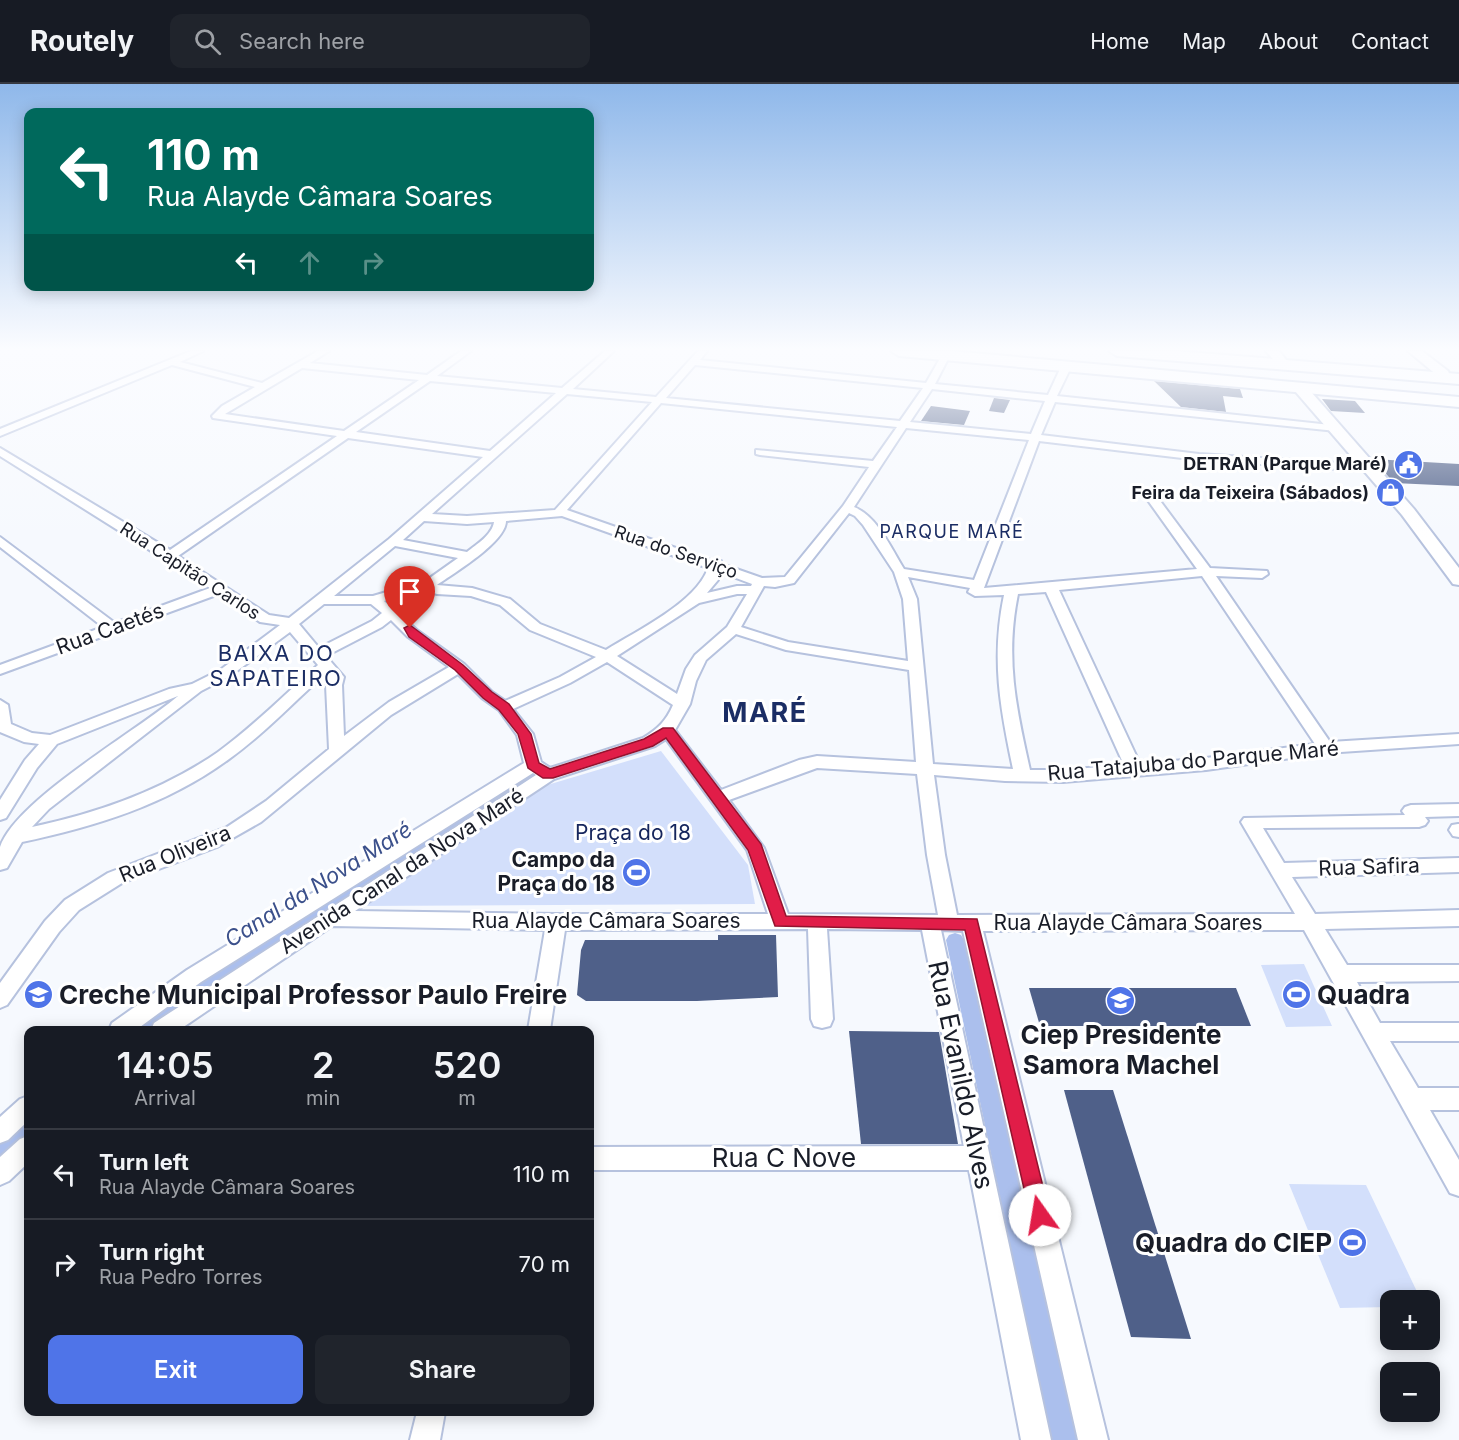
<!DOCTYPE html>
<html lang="en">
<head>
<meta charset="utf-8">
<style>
	:root { --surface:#171b24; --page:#20242c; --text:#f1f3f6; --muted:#9ea1a6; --line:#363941; --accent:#4f74e8 }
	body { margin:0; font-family:Inter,sans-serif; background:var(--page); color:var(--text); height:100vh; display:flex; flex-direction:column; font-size:22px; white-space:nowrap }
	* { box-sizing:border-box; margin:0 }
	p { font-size:20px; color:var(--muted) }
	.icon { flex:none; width:33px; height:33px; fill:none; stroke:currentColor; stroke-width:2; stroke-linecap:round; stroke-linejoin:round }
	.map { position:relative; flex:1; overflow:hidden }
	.sheet { position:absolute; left:24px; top:942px; width:570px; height:390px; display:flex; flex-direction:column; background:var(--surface); border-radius:12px; box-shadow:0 3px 15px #0003 }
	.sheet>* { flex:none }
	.banner { position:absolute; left:24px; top:24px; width:570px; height:183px; border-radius:12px; box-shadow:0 3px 15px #0003; background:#00695c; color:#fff; overflow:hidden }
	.tools { position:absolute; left:1380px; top:1206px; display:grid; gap:12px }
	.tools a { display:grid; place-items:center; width:60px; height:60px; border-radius:12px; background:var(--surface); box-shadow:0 3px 15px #0003; font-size:30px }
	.pin { position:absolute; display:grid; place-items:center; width:51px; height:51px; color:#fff; margin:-62px -26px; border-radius:50% 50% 50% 0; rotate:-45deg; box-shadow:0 0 6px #0007 }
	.pin .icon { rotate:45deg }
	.me { position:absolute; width:66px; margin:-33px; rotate:347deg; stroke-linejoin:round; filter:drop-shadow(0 0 4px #0008) }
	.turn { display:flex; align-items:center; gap:21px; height:126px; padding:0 24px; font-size:27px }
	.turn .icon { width:78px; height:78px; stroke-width:2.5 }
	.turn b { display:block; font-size:42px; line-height:51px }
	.lanes { display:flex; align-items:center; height:57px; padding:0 24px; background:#0003; justify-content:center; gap:30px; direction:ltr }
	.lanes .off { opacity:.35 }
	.eta { display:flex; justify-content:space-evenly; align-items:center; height:102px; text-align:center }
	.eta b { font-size:36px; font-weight:600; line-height:42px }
	.action { display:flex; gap:12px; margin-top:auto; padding:12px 24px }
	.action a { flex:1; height:69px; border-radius:12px; background:var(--accent); color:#fff; font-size:24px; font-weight:600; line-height:69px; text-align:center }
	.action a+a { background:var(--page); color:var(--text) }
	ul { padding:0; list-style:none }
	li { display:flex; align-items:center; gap:18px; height:90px; padding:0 24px; border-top:2px solid var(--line) }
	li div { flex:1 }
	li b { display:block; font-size:22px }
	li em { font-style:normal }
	header { display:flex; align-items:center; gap:36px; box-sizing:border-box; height:84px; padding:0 30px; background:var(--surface); border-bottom:2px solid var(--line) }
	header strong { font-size:28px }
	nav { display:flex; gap:33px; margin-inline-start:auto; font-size:21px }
	.search { width:420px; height:54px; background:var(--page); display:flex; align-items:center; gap:15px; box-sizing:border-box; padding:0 21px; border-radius:12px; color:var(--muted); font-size:22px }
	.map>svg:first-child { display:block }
</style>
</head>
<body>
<header>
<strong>Routely</strong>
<div class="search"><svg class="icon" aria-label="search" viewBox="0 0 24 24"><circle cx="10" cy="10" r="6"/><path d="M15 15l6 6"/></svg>Search here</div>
<nav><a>Home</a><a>Map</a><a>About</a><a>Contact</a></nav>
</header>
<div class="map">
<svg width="1459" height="1356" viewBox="0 0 1459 1356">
	<rect width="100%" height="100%" fill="#f6f9fe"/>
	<g fill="#d3dffb">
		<polygon points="661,667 748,781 755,820 361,822 544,702"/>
		<polygon points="1304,880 1332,942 1286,943 1261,881"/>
		<polygon points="1289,1100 1366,1101 1421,1216 1390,1216 1390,1223 1340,1224"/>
	</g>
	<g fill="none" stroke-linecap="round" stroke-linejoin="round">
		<g fill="#abbfed" fill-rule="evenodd">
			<polygon points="527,690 535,695 532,699 199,911 149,946 125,946 128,940 185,899"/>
			<polygon points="955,849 961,851 964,856 1077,1356 1051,1356 946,856 949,851"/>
			<polygon points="28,1027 28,1050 8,1069 0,1072 0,1048 21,1030"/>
		</g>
	</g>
	<g fill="#4f6089">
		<polygon points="1154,297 1240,305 1243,314 1223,312 1226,328 1181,323"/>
		<polygon points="994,314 1010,316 1004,329 989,327"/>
		<polygon points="1322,315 1355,317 1365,329 1331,327"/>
		<polygon points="931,322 970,327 964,341 921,337"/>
		<polygon points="1373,375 1459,380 1459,402 1394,399"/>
		<polygon points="718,851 776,851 778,913 697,917 586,917 577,911 581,866 585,856 718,856"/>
		<polygon points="1029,904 1236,904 1251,942 1040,942"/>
		<polygon points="849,947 939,948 958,1060 861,1060"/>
		<polygon points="1064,1006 1113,1006 1191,1255 1131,1253"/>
	</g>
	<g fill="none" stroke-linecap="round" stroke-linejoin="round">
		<defs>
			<g id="street">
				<path d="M191,267H203L180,278L262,299L318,267H329L310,279L427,291L461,267H471L437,292L562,304L605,267H614L573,305L656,313L698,267H707L700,276L926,299L942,271L946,268L950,271L935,300L1048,311L1061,283L1066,280L1071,283L1057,312L1340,342V346L1336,347L1055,318L1041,351L1199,370L1368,381L1373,384L1368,387L1199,376L1039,357L984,504L1197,485L1142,408L1148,405L1152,406L1210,484L1267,487L1268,490L1262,494L1216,492L1330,658L1459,650V660L1326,669L1206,686L1063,698L1005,697L934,691L945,771L957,831L1295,830L1241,738L1244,734L1405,731L1402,727L1405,723L1411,721L1459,720V732L1425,733L1428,737L1425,741L1419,743L1263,744L1284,779L1459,774V788L1292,793L1315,830L1459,826V842L1325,845L1347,881H1459V897L1357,898L1380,939H1459V957H1390L1418,1004H1459V1026H1430L1459,1076V1112L1450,1109L1304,846L983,847L1108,1356H1078L963,847L941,846L1051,1356H1021L969,1086H590V1063L964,1062L922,846L827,845L833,935L830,942L822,944L814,942L811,935L808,845L565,846L550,946H528L545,846L332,842L179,946H151L154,939L536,691L533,689L201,898L136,946H109L112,939L187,886L524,679L517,651L499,626L482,614L458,590L391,631L261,738L217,763L122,799L79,826L59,848L7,921L0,924V899L45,837L65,816L108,789L227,743L266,717L329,665L326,601L329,594L326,589C294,618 264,650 229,675C168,720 95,743 22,758L7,784L0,786C0,779 0,769 0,763C16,716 137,647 178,612L57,660L37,684L6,734L0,736V716L25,676L39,660L24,658L0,648V616L8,621L11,640L32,649L50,651L169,605L192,600L220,586L280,541L260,538L219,510L0,590V581L103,543L0,463V453L115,539L210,504L0,372V364L170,466L337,352L213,334L212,332L222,322L255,303L172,281L0,352V345ZM695,281L923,304L900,337L666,314ZM302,284L419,296L344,347L225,330ZM430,297L556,309L490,367L356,348ZM932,305L1045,317L1031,350L910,338ZM567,310L652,318L555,426L467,432L432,430ZM661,319L897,343L873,377L756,366V370L760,371L869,383L843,422L785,493L762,494L722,480L721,477H713L567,426ZM906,344L1029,356L974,496L904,485C891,464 877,432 854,423ZM348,354L483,373L389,455L289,534L269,531L178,472ZM849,429L855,432L863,441L894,488L903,515L908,577L788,558L741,543L764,502L775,503L794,499ZM562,432L708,484C697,518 636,547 606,566L540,540L510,515L472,504L437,501C454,489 506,458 506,437ZM424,437L467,440L494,438C492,451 477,460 467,468L403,456ZM395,462L458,474L427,496L373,512H334ZM720,488L752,500L751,502H737L707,509L718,496ZM1202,492L1315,660L1206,674L1140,680L1059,506ZM908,493L970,504L968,508L975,512L1004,511C991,574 1000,624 1013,685L933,680L917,515ZM424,506L437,510L471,512L500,521L530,546L596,573L560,593L505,617L492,608L464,580L418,547L384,517ZM1046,508L1124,681L1063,686H1030C1016,624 1005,574 1018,510ZM737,510H747L727,543L695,571L686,585L677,610L617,572L699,519ZM324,520H371L382,529L372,537L319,564L299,540ZM391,536L408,553L449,583L389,618L344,652L342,601L344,593L326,572L382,543ZM290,548L318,581C285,610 254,642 218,668C163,706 98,729 32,743L49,725L201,607L230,592ZM736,550L786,566L909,586L916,678L817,672L799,676L721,706L675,646L690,620L696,597L706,576ZM607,578L673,621C666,637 658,645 643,654L550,684L541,678L533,650L513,625L570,599ZM666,655L747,766L768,830H556L355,827L554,695L655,662ZM817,684L917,690L927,771L938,831L788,830L764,764L729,716Z"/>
				<polygon points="1458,740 1459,740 1459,753 1453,752 1449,746 1452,741"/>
				<polygon points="28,1012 28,1037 8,1056 0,1059 0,1033 20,1015"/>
				<polygon points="28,1052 28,1079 9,1097 0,1101 0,1073 20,1055"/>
				<polygon points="417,1328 445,1328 440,1356 410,1356"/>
			</g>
			<g id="secondary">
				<polygon points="1266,267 1279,267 1290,281 1284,285 1280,284"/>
				<polygon points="1408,267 1422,267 1448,287 1451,294 1449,297 1441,297 1438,292"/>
				<polygon points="1300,300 1305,301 1414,425 1459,484 1459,501 1453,500 1402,431 1295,307 1294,304 1295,301"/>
			</g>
			<g id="highway">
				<polygon points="891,267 951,267 1459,313 1459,323 899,272"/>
				<polygon points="1109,267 1175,267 1459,290 1459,300 1117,272"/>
			</g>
		</defs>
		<use href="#street" stroke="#b6c2de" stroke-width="4"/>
		<use href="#secondary" stroke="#b6c2de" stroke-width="4"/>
		<use href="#highway" stroke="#b6c2de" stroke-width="4"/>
		<use href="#street" fill="#fff" fill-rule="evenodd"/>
		<use href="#secondary" fill="#fff" fill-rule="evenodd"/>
		<use href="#highway" fill="#fff" fill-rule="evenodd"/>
	</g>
	<linearGradient id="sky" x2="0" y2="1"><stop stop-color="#8fb8ea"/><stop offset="0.58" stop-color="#fbfcff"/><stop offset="1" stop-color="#fbfcff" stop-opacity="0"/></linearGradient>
	<rect width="1459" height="457" fill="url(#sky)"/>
	<polygon fill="#e11d48" stroke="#92132f" stroke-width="1.5" points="410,541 463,581 492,608 509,620 531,650 539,679 550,685 644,655 663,644 673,644 761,760 786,832 977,835 1050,1131 1047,1139 1040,1142 1033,1139 1030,1131 965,846 775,842 748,766 666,654 653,662 553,694 543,694 528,684 518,650 499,626 483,614 455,586 409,553 404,544"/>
	<defs>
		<symbol id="civic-disc" viewBox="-11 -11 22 22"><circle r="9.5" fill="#4f74e8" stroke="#fff"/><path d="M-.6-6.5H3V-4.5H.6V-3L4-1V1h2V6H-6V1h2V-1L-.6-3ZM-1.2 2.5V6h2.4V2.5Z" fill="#fff"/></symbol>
		<symbol id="shop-disc" viewBox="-11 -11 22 22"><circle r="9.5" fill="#4f74e8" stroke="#fff"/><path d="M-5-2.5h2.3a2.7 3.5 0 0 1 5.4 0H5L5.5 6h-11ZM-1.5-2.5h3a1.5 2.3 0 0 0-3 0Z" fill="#fff"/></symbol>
		<symbol id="stadium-disc" viewBox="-11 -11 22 22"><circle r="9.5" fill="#4f74e8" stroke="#fff"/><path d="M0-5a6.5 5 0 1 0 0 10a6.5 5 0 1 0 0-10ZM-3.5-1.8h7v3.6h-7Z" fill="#fff"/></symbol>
		<symbol id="school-disc" viewBox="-11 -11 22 22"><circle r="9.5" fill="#4f74e8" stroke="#fff"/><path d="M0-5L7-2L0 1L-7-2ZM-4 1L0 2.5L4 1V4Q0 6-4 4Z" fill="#fff"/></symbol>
	</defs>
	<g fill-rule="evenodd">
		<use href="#civic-disc" x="1392" y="364" width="33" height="33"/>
		<use href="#shop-disc" x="1374" y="392" width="33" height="33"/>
		<use href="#stadium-disc" x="620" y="772" width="33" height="33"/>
		<use href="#school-disc" x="22" y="894" width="33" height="33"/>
		<use href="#stadium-disc" x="1280" y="894" width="33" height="33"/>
		<use href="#school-disc" x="1104" y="900" width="33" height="33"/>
		<use href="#stadium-disc" x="1336" y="1142" width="33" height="33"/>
	</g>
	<g text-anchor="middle" stroke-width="6" stroke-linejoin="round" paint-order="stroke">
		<g font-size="18" font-weight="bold" fill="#191d28" stroke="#fff" text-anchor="end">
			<text x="1387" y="386">DETRAN (Parque Maré)</text>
			<text x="1369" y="415">Feira da Teixeira (Sábados)</text>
		</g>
		<g font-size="18" letter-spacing="1.5" fill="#1b2d64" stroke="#fff">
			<text x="952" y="454">PARQUE MARÉ</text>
		</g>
		<g font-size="18" fill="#191d28" stroke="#fff">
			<text transform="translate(676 468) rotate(19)" y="6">Rua do Serviço</text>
			<text transform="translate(190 487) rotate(33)" y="6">Rua Capitão Carlos</text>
		</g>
		<g font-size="21" fill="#191d28" stroke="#fff">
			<text transform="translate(110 545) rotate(-20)" y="7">Rua Caetés</text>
			<text transform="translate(1193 677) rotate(-5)" y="7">Rua Tatajuba do Parque Maré</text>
			<text transform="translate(175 770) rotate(-22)" y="7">Rua Oliveira</text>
			<text transform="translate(1369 783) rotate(-2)" y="7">Rua Safira</text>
			<text transform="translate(402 787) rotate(-33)" y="7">Avenida Canal da Nova Maré</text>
			<text x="606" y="844">Rua Alayde Câmara Soares</text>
			<text x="1128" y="846">Rua Alayde Câmara Soares</text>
		</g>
		<g font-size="21" fill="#16265d" stroke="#fff">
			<text x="633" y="756">Praça do 18</text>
		</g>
		<g font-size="21" font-weight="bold" fill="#191d28" stroke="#fff" text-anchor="end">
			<text x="615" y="783">Campo da<tspan x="615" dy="24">Praça do 18</tspan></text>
		</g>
		<g font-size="22" letter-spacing="1.5" fill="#1b2d64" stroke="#fff">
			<text x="276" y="577">BAIXA DO<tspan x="276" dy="25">SAPATEIRO</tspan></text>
		</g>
		<g font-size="22" font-style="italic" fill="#3b508b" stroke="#fff">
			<text transform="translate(318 800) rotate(-32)" y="8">Canal da Nova Maré</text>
		</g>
		<g font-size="26" font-weight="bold" fill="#191d28" stroke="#fff" text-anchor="start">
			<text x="59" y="920">Creche Municipal Professor Paulo Freire</text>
			<text x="1317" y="920">Quadra</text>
			<text x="1121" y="960" text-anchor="middle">Ciep Presidente<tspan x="1121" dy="30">Samora Machel</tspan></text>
			<text x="1332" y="1168" text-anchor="end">Quadra do CIEP</text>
		</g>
		<g font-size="26" fill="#191d28" stroke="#fff">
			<text transform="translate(961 991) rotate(78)" y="9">Rua Evanildo Alves</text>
			<text x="784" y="1083">Rua C Nove</text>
		</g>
		<g font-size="27" font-weight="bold" letter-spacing="1.5" fill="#1b2d64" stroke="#fff">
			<text x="765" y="638">MARÉ</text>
		</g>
	</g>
</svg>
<div class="tools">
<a>+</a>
<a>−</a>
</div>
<div class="pin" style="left:410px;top:544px;background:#d93025"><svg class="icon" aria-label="arrive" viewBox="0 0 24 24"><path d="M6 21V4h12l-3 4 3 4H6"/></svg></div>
<svg class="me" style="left:1040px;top:1131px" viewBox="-20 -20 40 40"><circle r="19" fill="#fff"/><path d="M0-13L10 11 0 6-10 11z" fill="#e11d48"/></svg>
<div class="banner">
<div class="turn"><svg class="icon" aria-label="left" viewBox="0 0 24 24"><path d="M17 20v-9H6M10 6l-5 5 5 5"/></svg><div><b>110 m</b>Rua Alayde Câmara Soares</div></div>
<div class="lanes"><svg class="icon" aria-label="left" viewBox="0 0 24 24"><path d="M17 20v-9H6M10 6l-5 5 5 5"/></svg><svg class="icon off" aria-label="ahead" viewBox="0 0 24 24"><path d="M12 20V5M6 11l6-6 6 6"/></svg><svg class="icon off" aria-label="right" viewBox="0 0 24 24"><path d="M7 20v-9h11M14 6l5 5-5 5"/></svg></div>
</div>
<section class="sheet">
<div class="eta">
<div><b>14:05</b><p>Arrival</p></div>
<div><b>2</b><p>min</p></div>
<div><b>520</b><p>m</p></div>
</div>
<ul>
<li><svg class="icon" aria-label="left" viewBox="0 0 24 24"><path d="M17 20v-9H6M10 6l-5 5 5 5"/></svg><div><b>Turn left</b><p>Rua Alayde Câmara Soares</p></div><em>110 m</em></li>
<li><svg class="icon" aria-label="right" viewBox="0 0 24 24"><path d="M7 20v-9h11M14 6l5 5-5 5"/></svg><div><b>Turn right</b><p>Rua Pedro Torres</p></div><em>70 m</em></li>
</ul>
<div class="action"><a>Exit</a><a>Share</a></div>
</section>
</div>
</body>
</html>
